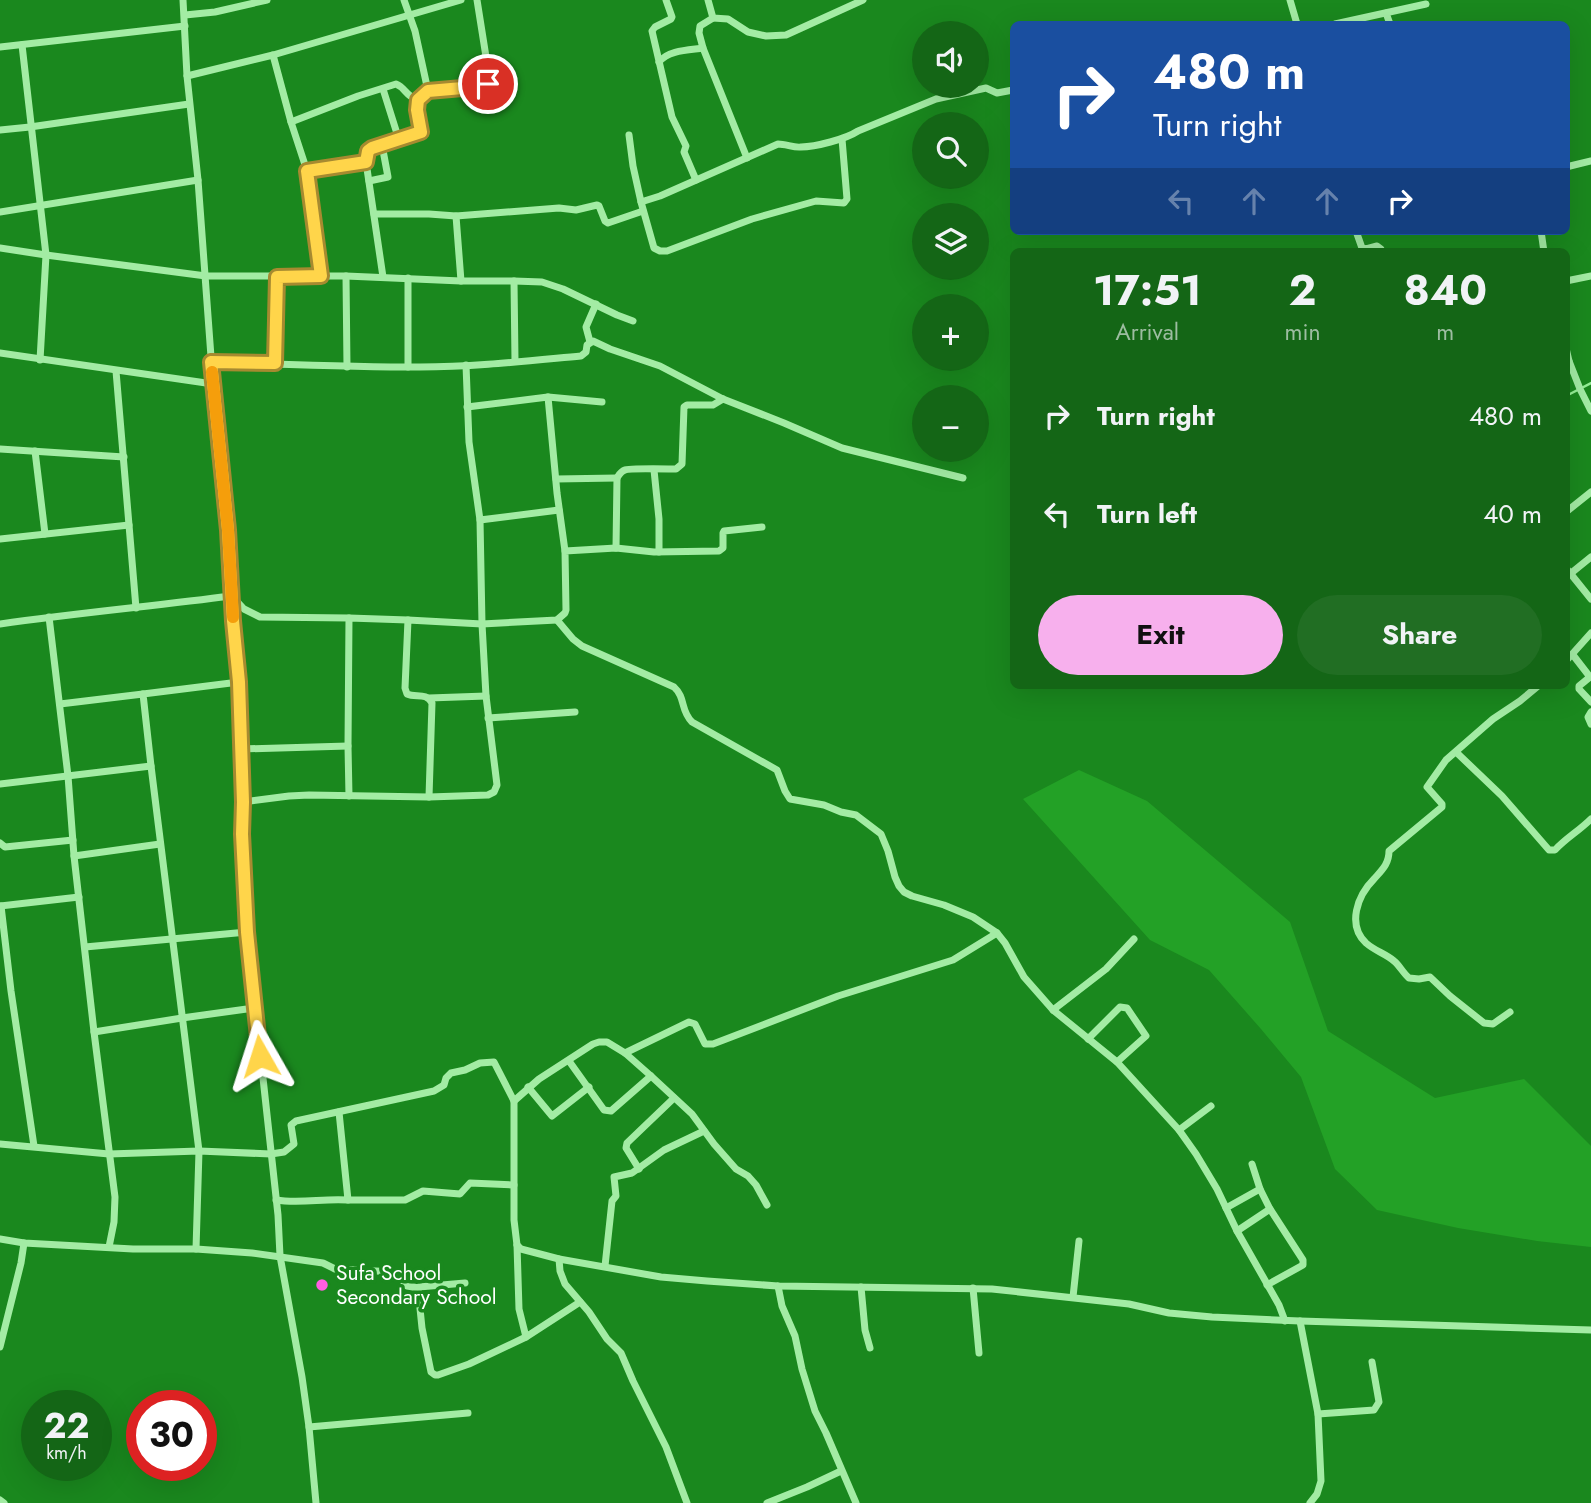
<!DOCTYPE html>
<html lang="en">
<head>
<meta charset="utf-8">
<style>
	:root { --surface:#146616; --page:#216e23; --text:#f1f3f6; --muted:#9dbda1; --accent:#f7b0ed }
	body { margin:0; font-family:Jost,sans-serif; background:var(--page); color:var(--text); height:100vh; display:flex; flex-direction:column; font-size:26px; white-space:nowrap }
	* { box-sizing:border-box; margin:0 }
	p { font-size:23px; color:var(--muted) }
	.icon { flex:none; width:38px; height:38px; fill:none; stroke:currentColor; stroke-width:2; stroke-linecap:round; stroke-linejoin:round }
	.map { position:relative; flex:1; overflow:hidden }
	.panel { position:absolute; left:1010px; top:248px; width:560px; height:441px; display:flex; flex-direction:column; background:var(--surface); border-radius:10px; box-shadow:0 7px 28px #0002 }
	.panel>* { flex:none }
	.top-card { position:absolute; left:1010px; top:21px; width:560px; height:214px; border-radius:10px; box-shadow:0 7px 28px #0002; background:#1a4fa0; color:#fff; overflow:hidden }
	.fabs { position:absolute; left:912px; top:21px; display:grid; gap:14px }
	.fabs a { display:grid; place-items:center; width:77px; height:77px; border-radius:50%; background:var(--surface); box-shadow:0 7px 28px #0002; font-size:35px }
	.speed { position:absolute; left:21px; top:1390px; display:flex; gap:14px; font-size:35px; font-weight:700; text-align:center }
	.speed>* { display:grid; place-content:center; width:91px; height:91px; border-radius:50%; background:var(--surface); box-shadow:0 7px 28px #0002; line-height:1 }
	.speed small { font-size:18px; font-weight:400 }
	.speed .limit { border:10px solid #d22; background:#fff; color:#111 }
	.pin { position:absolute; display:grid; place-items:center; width:60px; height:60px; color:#fff; margin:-30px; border:4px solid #fff; border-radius:50%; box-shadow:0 2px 7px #0007 }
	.me { position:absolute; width:77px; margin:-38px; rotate:354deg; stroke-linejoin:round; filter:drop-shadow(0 0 5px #0008) }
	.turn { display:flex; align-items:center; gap:24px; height:147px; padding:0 28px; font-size:32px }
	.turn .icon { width:91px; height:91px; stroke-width:2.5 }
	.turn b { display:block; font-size:49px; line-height:60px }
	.lanes { display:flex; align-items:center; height:66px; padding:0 28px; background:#0003; justify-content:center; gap:35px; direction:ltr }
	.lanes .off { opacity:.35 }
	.eta { display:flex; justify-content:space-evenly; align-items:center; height:119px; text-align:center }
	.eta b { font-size:42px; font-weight:700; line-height:49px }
	.button { display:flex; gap:14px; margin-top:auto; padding:14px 28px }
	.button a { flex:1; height:80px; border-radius:42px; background:var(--accent); color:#111; font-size:28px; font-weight:700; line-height:80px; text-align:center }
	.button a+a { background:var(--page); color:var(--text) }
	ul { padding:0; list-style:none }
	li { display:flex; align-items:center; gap:21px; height:98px; padding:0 28px }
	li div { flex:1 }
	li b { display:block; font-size:26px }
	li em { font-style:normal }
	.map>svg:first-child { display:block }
</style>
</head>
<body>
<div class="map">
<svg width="1591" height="1503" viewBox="0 0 1591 1503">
	<rect width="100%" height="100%" fill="#1a881e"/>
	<polygon fill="#23a126" points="1079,770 1147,801 1290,922 1328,1031 1435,1098 1524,1079 1591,1146 1591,1247 1537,1241 1458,1228 1377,1210 1335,1169 1301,1077 1261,1029 1209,970 1150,940 1023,799"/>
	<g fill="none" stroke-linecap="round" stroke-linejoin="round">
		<polyline stroke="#95ef96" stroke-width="2.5" points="1566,396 1591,383"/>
		<g stroke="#a3eca4" stroke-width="7">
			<polyline points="183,0 187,76 198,180 213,384 228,530 233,621 239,682 243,802 242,834 247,932 278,1215 280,1256 302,1377 309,1427 316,1503"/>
			<polyline points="666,0 672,17 671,19 655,27 652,31 672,117 686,146 684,152 696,180"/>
			<polyline points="708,0 713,18 728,19 748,32 766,36 786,35 863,0"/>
			<polyline points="1290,0 1297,24"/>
			<polyline points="1386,13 1390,24"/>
			<polyline points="185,15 215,12 267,0"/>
			<polyline points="713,18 700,26 699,33 703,48 747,158"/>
			<polyline points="1335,24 1426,4"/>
			<polyline points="22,45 46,255 40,360"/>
			<polyline points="0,47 185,26"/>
			<polyline points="273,55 291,122 307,171 321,276"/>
			<path d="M659,62C668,50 689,50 703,48"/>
			<polyline points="187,76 273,55 461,0"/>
			<polyline points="383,89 399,140"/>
			<path d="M428,91C447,89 473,91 490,82L477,0"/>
			<path d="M291,122L358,96L396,84C406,88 405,96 418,100"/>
			<polyline points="0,130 30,127 189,104"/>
			<path d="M629,135L633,166L641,202L660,196L778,144C786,144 794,148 801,147C815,147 846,139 858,131L936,99L986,88L997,93L1013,90"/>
			<polyline points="1566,167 1591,161"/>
			<polyline points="307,171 366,162"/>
			<polyline points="369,181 388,177 382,145"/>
			<polyline points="641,202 654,248 660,251 667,251 752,219 816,201 844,203 847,199 842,139"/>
			<polyline points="0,212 198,180"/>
			<polyline points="374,214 429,214 456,216 559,208 576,210 597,205 599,206 605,221 608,223 643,211"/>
			<polyline points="456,216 461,281"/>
			<polyline points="1356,231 1362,248 1366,249 1377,246 1381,249 1382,252"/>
			<polyline points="1541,231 1544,252"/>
			<polyline points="0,248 46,255 206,276 346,276 461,281 514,281 542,282 563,289 617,315 633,321"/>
			<polyline points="346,276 347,367"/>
			<polyline points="383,277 366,162 368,151 372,148 417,134 421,132 417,110 418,100 428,91 415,31 404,0"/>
			<polyline points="408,278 408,367"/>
			<polyline points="514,281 515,361"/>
			<polyline points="1566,281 1591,276"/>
			<polyline points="590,342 586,327 596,304"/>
			<polyline points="1566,348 1569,361 1567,361"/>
			<polyline points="0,353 213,384"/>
			<polyline points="1569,361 1580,389 1591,411"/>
			<path d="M211,362C281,364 350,367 420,367C474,367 527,361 581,356L586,352L587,345L593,341L610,349L660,366L723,399L784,423L842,448L963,478"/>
			<polyline points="275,363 277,277"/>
			<polyline points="116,371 136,608"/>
			<polyline points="548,397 602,402"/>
			<polyline points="467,407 548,397 557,493 565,551"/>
			<polyline points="0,449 124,457"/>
			<polyline points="35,451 45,534"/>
			<polyline points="654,470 659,519 659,552"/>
			<polyline points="556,479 617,478"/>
			<polyline points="1566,512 1591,492"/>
			<polyline points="480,520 559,510"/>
			<polyline points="0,539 129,525"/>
			<path d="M616,548L617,478C619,475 621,471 625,470C628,468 668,469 676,469L682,464L684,407L687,405H713L723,399"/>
			<polyline points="1566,568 1591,599"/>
			<polyline points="1570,574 1591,557"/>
			<polyline points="232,596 244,609 260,617 349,618"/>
			<polyline points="49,617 68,776 74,856 94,1032 115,1197 114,1222 109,1247"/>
			<path d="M557,620L573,639L582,646L674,687C686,698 680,710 692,722L777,770L785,791L790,799L824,805L841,812L856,815L881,834L888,851L895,877L899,886L904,892L912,896L944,905L973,917L997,933L1005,943L1024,977L1053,1010L1117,1062L1179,1130L1196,1154L1217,1189L1237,1231L1279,1305L1285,1321"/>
			<path d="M0,624C77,613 154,606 231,596"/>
			<polyline points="1573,655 1590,677 1579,686 1579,689 1591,702"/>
			<polyline points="1566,661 1591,633"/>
			<polyline points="429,698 486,696"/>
			<polyline points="60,704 143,694"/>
			<polyline points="1591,712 1588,717 1591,724"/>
			<polyline points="488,718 575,712"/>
			<polyline points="241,749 348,746"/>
			<path d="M1456,752L1502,796L1549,850H1555C1566,838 1579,831 1591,819"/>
			<polyline points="151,766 199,1151 196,1249"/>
			<polyline points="0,784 151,766 143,694 239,682"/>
			<polyline points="349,796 348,746 349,618 408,620"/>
			<path d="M429,797L432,703C426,692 416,698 407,694L405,688L408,620L482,624L557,620L565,613L566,610L565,551L616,548L654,552L719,551L723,548V533L724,531L762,527"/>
			<polyline points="243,802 289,796 309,795 429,797 488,795 494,792 497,785 486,696 482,624 480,520 469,442 466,365"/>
			<polyline points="0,843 5,847 73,840"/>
			<polyline points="74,856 160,844"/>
			<polyline points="0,906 79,897"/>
			<polyline points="1,906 11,991 34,1146"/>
			<polyline points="85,947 247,932"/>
			<polyline points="1053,1010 1106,969 1134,939"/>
			<path d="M1510,1012L1493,1024L1484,1023L1450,996L1430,977L1419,979L1409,978C1403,973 1400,966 1394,961C1386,954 1375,951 1366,943C1347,925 1357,896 1374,879C1382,870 1389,864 1389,851L1442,807V804L1427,787L1446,760L1493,719L1520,701L1538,686"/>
			<polyline points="94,1032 182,1018 254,1008"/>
			<polyline points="1088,1039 1120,1007 1127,1008 1146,1036 1117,1062"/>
			<polyline points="625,1053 689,1022 695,1024 705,1044 713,1044 838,996 953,960 997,933"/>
			<polyline points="569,1061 604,1110 611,1111 651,1076"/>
			<polyline points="528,1087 552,1116 589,1087"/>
			<polyline points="514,1101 539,1079 593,1044 599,1042 607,1042 625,1053 651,1076 692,1114 714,1144 736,1169 748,1176 756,1185 767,1205"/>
			<polyline points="1179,1130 1211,1106"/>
			<polyline points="0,1144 109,1154 199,1151 271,1154 284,1152 294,1144 291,1125 296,1121 434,1091 444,1085 446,1078 451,1073 465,1070 480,1063 494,1062 514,1101 514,1220 517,1245 519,1309 526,1337 580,1302"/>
			<polyline points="639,1169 626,1148 627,1143 674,1098"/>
			<polyline points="1260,1189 1270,1209"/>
			<path d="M276,1200C301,1204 324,1198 348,1200L339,1112"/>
			<polyline points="348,1200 405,1200 423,1191 460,1194 470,1183 514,1185"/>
			<polyline points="1226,1208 1260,1189 1252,1164"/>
			<polyline points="1237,1231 1270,1209 1303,1260 1303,1265 1267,1285"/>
			<polyline points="0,1239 24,1243 133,1249 196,1249 252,1253 323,1263 335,1269 396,1272 407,1286 419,1288"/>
			<polyline points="517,1245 521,1249 559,1259 661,1277 707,1281 778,1286 992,1289 1129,1304 1169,1313 1212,1317 1300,1321 1591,1330"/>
			<polyline points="559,1259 560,1271 565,1284 589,1312 607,1339 621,1353 633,1381 666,1447 687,1503"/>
			<polyline points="605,1266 612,1201 616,1196 614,1177 632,1173 664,1150 704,1131"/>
			<polyline points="465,1283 419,1287 418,1289 422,1328 431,1372 435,1375 438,1375 469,1364 526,1337"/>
			<polyline points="778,1286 782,1306 795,1336 802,1369 815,1411 826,1433 856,1503"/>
			<polyline points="861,1287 865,1330 870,1348"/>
			<polyline points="973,1288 979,1353"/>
			<polyline points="1073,1297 1079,1241"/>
			<polyline points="1300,1321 1318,1414 1321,1481 1317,1494 1310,1503"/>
			<polyline points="0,1347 21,1263 24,1243"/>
			<polyline points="1318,1414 1374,1410 1379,1402 1372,1362"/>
			<polyline points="309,1427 468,1413"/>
			<polyline points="0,1500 4,1503"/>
			<polyline points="767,1503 807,1487 841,1471"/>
		</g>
	</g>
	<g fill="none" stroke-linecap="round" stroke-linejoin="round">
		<defs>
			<polyline id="route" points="260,1056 247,932 242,834 243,802 239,682 233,621 228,530 211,362 275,363 277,277 321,276 307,171 366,162 368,151 372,148 421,132 417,110 418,100 428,91 474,87 488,84"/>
		</defs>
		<use href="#route" stroke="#a68a30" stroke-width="18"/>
		<use href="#route" stroke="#ffd54a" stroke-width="12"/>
		<polyline stroke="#f59e0b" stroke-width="12" points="212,372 228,530 233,617"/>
	</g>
	<circle fill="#ff5ee1" stroke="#1a881e" stroke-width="2.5" cx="322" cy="1285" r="7"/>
	<g text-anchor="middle" stroke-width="7" stroke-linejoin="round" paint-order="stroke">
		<g font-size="21" fill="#fff" stroke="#1a881e" text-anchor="start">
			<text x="336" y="1280">Sufa School<tspan x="336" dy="24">Secondary School</tspan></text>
		</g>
	</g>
</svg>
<div class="fabs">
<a><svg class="icon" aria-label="sound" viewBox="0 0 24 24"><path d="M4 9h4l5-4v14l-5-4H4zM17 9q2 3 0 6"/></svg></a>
<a><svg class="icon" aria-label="search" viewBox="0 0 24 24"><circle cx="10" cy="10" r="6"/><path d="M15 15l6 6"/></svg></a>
<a><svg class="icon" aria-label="layers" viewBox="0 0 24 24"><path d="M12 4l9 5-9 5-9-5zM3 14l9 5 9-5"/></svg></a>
<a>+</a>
<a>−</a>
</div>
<div class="speed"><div>22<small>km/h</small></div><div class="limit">30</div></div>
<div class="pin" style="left:488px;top:84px;background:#d93025"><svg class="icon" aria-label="arrive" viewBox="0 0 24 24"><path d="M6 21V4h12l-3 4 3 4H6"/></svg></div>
<svg class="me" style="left:260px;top:1056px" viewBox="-20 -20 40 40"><path d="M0-17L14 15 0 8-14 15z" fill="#ffd54a" stroke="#fff" stroke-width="4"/></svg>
<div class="top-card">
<div class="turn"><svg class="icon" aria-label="right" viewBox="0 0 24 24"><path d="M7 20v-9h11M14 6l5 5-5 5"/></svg><div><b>480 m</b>Turn right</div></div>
<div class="lanes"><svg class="icon off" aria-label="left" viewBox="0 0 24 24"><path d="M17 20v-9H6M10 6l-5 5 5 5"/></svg><svg class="icon off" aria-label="ahead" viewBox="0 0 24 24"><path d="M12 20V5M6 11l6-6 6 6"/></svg><svg class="icon off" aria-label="ahead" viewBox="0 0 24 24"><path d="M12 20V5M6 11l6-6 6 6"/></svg><svg class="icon" aria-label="right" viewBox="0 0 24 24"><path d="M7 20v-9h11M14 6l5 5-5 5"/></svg></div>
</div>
<section class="panel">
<div class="eta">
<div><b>17:51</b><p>Arrival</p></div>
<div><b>2</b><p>min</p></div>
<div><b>840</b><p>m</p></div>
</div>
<ul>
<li><svg class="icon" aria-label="right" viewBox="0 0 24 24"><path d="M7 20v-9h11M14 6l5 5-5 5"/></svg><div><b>Turn right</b></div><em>480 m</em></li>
<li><svg class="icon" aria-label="left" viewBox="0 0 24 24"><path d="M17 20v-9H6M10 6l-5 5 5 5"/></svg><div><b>Turn left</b></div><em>40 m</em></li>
</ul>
<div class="button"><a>Exit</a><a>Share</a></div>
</section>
</div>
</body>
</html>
